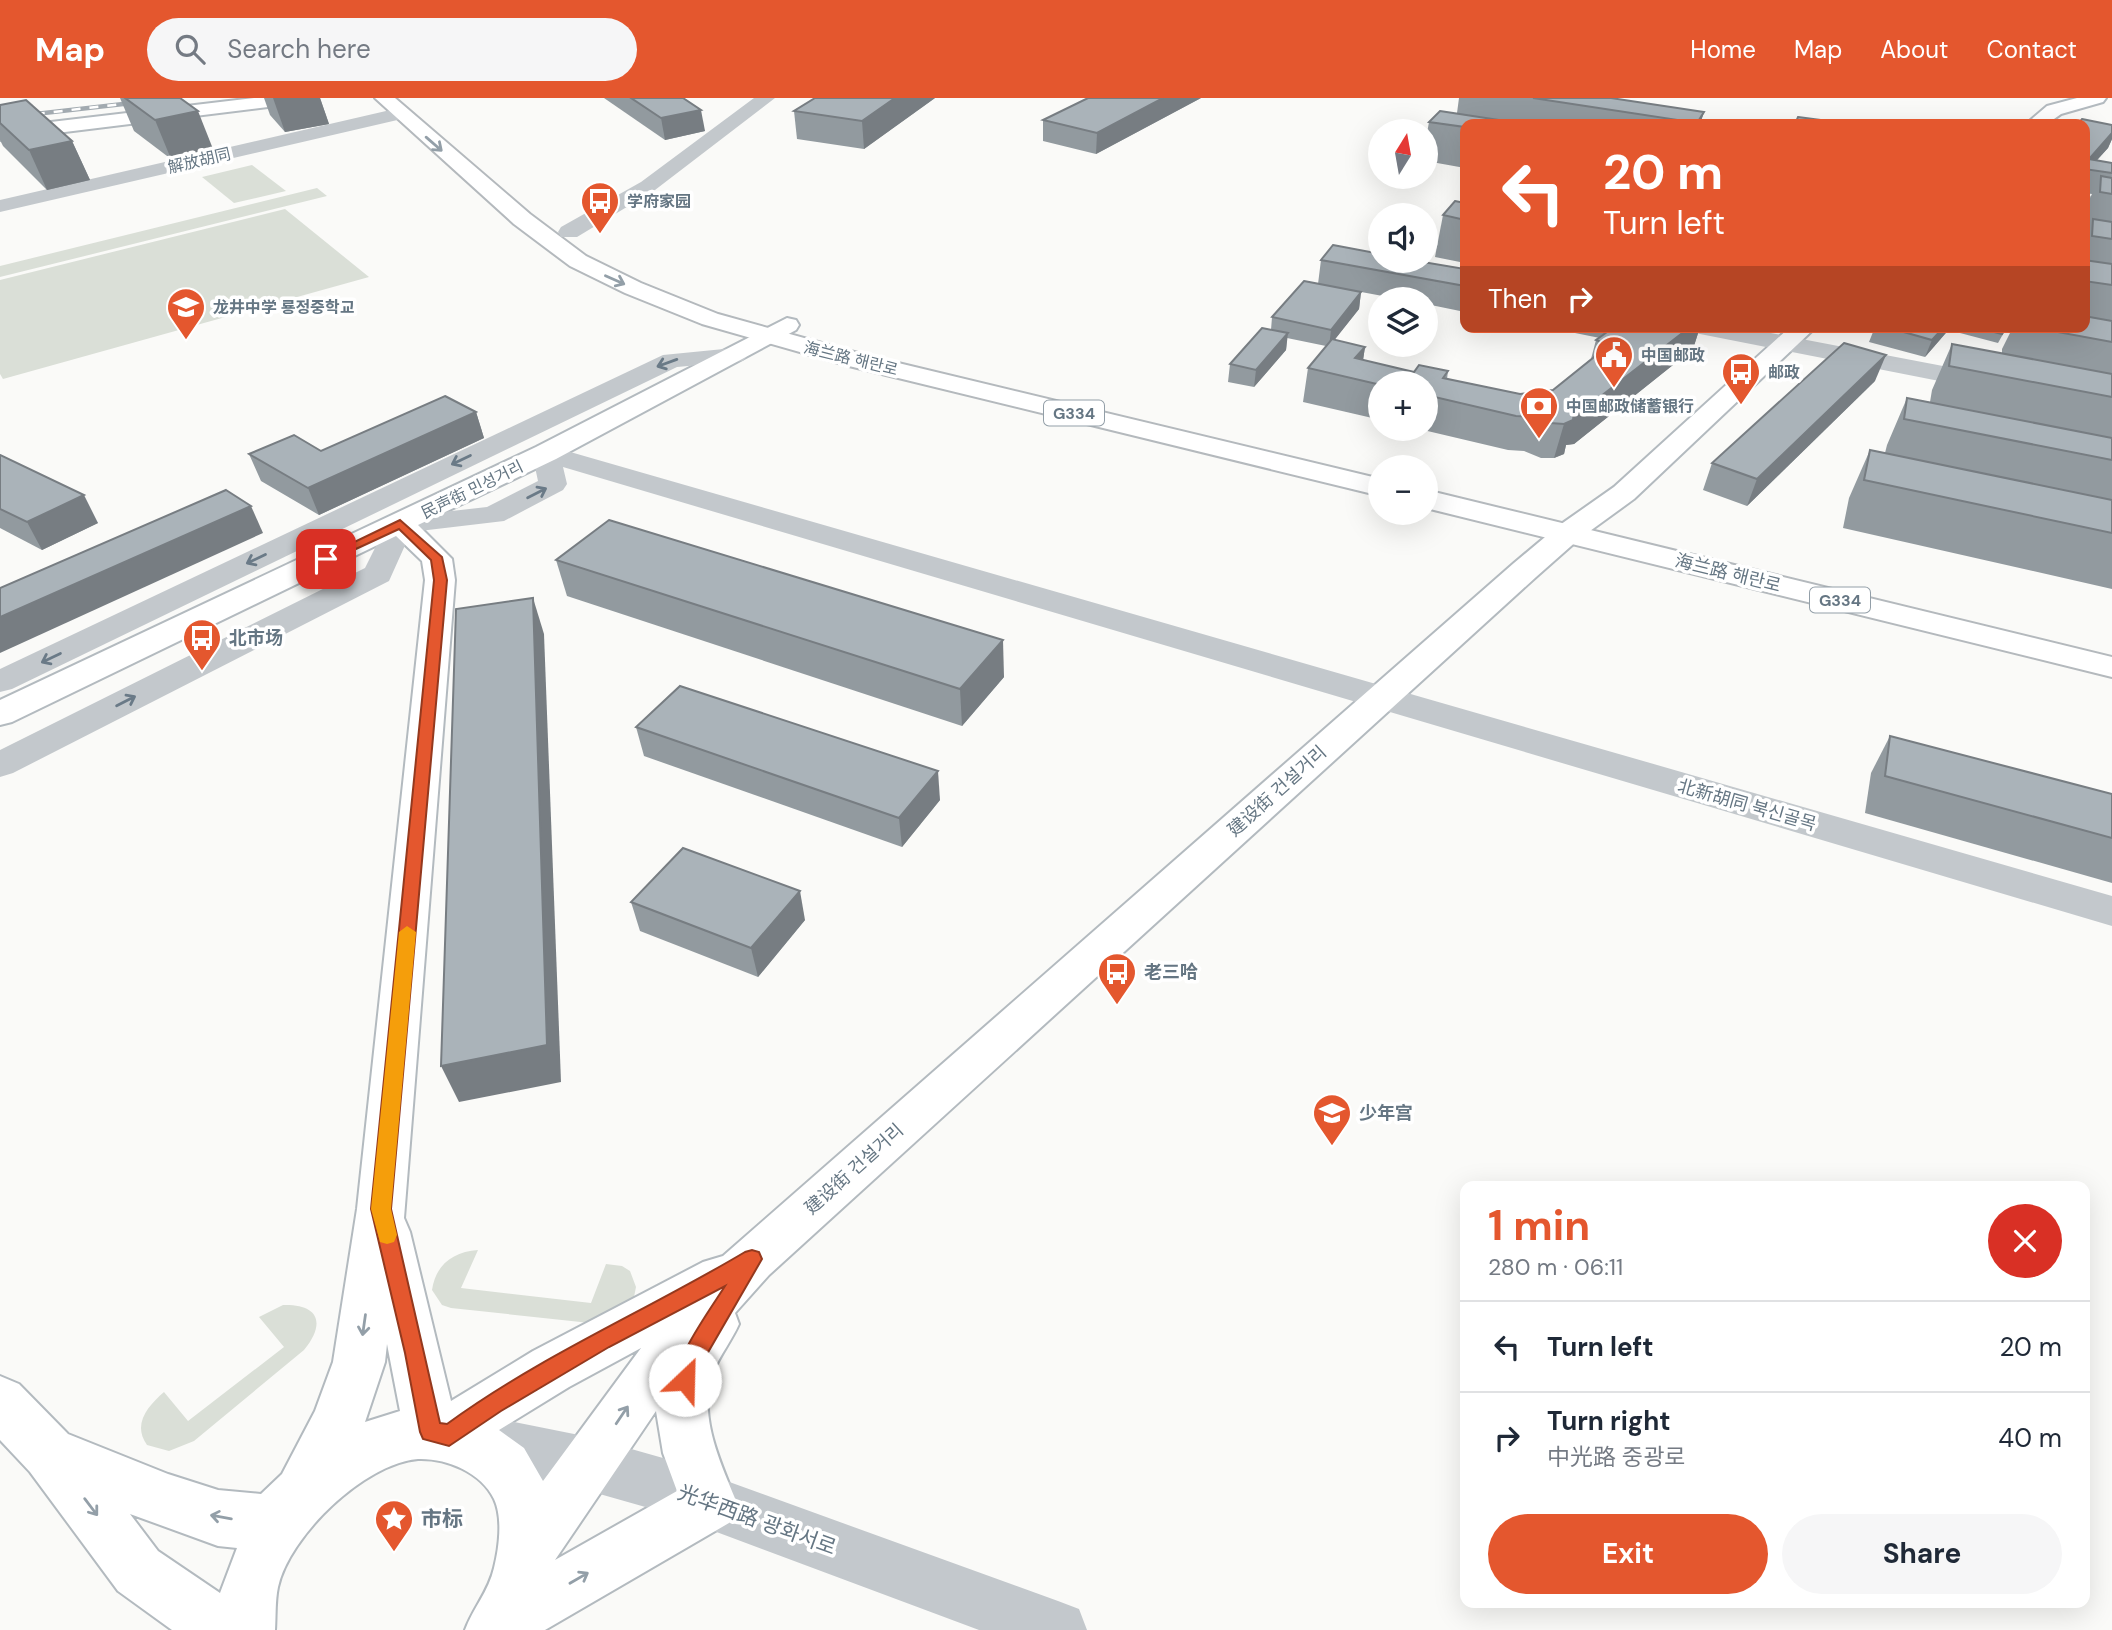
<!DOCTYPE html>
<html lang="en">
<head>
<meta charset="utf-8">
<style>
	:root { --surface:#fff; --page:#f6f6f7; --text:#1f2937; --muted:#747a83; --line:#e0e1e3; --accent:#e4572e }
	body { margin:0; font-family:"DM Sans","Noto Sans SC","Noto Sans KR",sans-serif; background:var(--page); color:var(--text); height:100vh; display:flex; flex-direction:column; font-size:26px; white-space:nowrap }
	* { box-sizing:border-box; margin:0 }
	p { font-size:23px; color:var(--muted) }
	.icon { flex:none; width:38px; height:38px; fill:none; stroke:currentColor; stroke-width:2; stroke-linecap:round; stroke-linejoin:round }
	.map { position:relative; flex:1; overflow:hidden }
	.sheet { position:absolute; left:1460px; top:1083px; width:630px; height:427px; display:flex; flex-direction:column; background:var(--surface); border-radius:14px; box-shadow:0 7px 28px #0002 }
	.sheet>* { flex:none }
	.banner { position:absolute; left:1460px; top:21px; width:630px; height:214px; border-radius:14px; box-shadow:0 7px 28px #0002; background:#e4572e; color:#fff; overflow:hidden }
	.needle { width:46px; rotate:11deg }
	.tools { position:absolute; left:1368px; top:21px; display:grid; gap:14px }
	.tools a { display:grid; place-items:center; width:70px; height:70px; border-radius:50%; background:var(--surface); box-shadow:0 7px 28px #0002; font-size:35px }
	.pin { position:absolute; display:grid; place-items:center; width:60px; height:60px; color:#fff; margin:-30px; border-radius:14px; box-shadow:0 4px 10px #0006 }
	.me { position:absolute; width:77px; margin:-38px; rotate:24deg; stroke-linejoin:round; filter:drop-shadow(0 0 5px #0008) }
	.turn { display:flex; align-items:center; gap:24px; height:147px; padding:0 28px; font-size:32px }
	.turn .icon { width:91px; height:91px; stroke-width:2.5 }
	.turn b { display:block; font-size:49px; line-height:60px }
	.then { display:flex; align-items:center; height:66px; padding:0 28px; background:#0003; gap:14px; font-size:26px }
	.round { display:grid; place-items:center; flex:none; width:74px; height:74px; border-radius:37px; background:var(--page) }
	.headline { display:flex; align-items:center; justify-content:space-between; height:119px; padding:0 28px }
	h1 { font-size:42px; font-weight:700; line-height:52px; color:var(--accent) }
	.button { display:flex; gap:14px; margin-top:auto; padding:14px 28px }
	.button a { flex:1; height:80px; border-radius:42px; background:var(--accent); color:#fff; font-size:28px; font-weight:700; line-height:80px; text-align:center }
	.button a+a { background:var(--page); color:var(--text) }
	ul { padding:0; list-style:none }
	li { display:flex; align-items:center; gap:21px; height:91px; padding:0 28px; border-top:2px solid var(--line) }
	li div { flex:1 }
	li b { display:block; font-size:26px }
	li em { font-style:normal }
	header { display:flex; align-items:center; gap:42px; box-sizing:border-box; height:98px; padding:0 35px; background:var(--accent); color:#fff }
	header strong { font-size:33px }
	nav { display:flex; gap:38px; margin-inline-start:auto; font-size:24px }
	.search { width:490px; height:63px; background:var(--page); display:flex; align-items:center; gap:18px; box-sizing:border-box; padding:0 24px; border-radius:38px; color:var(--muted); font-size:26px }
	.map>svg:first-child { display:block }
</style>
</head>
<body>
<header>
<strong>Map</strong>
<div class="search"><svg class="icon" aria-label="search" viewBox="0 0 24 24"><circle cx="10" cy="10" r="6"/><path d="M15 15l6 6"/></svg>Search here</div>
<nav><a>Home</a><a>Map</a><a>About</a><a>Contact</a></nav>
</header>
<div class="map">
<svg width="2112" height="1532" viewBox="0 0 2112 1532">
	<rect width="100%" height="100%" fill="#fafaf8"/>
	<g fill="#dadfd7">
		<polygon points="252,67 286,93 234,105 202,79"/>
		<polygon points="317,90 327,98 0,179 0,168"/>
		<polygon points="285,111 369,179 3,281 0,276 0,182"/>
		<path d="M478,1152L461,1190L591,1205L606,1166L622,1168L630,1173L636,1189L634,1199L630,1208L590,1225L451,1210L442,1207L432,1192C436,1166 453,1154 478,1152Z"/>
		<path d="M283,1207C319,1206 326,1225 304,1252L194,1343L169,1353L147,1347C132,1326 148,1308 164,1294L188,1323L284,1249L259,1219Z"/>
	</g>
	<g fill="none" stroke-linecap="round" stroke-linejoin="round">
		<defs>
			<g id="secondary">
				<polygon points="254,0 309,0 300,5 0,42 0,30"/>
				<polygon points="2077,0 2106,0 2103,4 2061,16 2047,26 2026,26 2047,8"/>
				<path d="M787,220L796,222L799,227L796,232L556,361L418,427L452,461L455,482L404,1120L410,1134L451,1303L533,1253L703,1164L723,1158L1514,465L1557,429L1614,389L1790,229H1816L1634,401L1579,441L1536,479L769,1177L735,1215L739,1226C732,1242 720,1257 713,1274C697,1317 721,1366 737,1405L729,1425L545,1532H465C473,1510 489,1493 494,1470C499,1450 503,1420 494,1401C481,1374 446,1360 418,1361C365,1365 289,1438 278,1489C275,1503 276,1518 275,1532H172L118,1493L30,1374L0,1342V1278L19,1286L68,1336L168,1376L218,1392L261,1396L282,1376L315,1313L333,1264L357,1111L425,482L422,463L396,438L12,624L0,627V602L536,349ZM387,1246L400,1313L365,1324L385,1264ZM641,1250L543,1383L524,1350L499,1332L569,1289ZM656,1313L663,1355L677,1393L555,1462ZM130,1416L218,1448L237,1450L220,1495L158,1453Z"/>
			</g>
			<g id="highway">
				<polygon points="375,0 395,0 530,116 586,158 641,185 718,216 865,257 1381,381 1381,398 849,268 702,226 625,195 570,168 514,126"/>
				<polygon points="1426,392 2112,559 2112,579 1426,410"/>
			</g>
		</defs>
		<use href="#secondary" stroke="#b3babf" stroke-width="4"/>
		<use href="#highway" stroke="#b4b9bd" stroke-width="4"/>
		<g fill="#c3c8cc" fill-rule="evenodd">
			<polygon points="754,0 775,0 655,92 577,139 561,139 558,134 561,129 641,84"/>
			<polygon points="399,10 408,16 406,20 0,114 0,102"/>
			<polygon points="2084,97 2112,102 2112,114 2084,109"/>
			<polygon points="1688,229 1739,229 1990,277 1999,280 2003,285 1999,290 1990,293 1700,236 1691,234"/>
			<polygon points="734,250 743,253 747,258 743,263 677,269 12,591 0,594 0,571 663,257"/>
			<polygon points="546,347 2112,798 2112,828 563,369 567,386 563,392 504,423 411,434 389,483 13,675 0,679 0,652 365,470 390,420 487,409 538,383 532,355 536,349"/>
			<polygon points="475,1316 589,1339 663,1360 1058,1503 1079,1511 1087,1532 979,1532 663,1414 589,1393 475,1370 456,1362 448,1343 456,1324"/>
		</g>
		<use href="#secondary" fill="#fff" fill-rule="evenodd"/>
		<use href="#highway" fill="#fff" fill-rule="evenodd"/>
		<defs>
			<polyline id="rail" points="0,20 176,0"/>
		</defs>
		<use href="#rail" stroke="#a2aab0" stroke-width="4.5"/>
		<use href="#rail" stroke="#fff" stroke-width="2.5" stroke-dasharray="9" stroke-linecap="butt"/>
	</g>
	<g fill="#929a9f">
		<polygon points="120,0 180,0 213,51 171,61 134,33"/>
		<polygon points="264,0 320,0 329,26 285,34 270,17"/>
		<polygon points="604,0 683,0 705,33 665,42"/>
		<polygon points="935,0 864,51 797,41 794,13"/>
		<polygon points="1201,0 1096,56 1043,43 1043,22"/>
		<polygon points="1459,0 1611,0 1704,14 1700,26 1465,26 1465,70 1426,63 1426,41 1429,24 1457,15"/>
		<polygon points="0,7 72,43 90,82 47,92 3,48 0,42"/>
		<polygon points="2084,26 2112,27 2112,41 2108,50 2097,62 2112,65 2112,491 1843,430 1849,400 1870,352 1885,355 1887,347 1907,300 1930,304 1932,292 1952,246 2002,256 2002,251 2013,229 2084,229 2084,139 2085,136 2084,136 2084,112 2092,96 2084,95"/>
		<polygon points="1465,105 1465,165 1435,159 1443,117"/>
		<polygon points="1321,162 1465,171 1465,214 1426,206 1426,201 1399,201 1318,186"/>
		<polygon points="1361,194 1359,211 1334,242 1365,249 1363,262 1414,274 1448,273 1447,281 1520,296 1553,292 1591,261 1596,242 1600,240 1545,229 1700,229 1693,251 1574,346 1566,347 1564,356 1554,360 1541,360 1524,353 1508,352 1419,331 1426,331 1426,285 1381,285 1381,322 1303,304 1308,270 1326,248 1287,240 1286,252 1254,289 1228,284 1230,266 1271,232 1272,219"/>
		<polygon points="1875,229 1951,229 1925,259 1869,244"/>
		<polygon points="1963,229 2007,229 1998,245 1960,235"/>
		<polygon points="1875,283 1747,408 1703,392 1712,365"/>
		<polygon points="476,314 484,340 319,417 261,383 249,356 321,353"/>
		<polygon points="0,357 98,425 42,452 0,430"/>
		<polygon points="556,462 1004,579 962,628 567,498"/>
		<polygon points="636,629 940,702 902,749 644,658"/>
		<polygon points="1890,638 2112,696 2112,785 1865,715 1871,675"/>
		<polygon points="631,804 805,822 758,879 640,833"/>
	</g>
	<g fill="#777d82">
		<polygon points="273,0 320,0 329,26 285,34"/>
		<polygon points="895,0 935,0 864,51 862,23"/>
		<polygon points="1163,0 1201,0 1096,56 1097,35"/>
		<polygon points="701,12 705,33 665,42 661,20"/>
		<polygon points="198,13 213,51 171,61 155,22"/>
		<polygon points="1704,14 1700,26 1697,26 1697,25"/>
		<polygon points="2112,35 2112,41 2108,50 2088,72 2089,61"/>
		<polygon points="72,43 90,82 47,92 29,52"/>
		<polygon points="1361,194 1359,211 1329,249 1331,232"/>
		<polygon points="1690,229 1700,229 1693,251 1574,346 1566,347 1564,356 1554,360 1564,326 1574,314"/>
		<polygon points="1944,229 1951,229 1925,259 1932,242"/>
		<polygon points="1288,235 1286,252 1254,289 1256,272"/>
		<polygon points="1365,249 1360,282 1355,260"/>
		<polygon points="1886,257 1875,283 1747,408 1757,381"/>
		<polygon points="476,314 484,340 319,417 308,390"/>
		<polygon points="84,397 98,425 42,452 27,424"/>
		<polygon points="251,408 263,435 0,555 0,519"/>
		<polygon points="533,500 544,536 561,984 459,1004 441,968"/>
		<polygon points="1003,542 1004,579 962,628 960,591"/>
		<polygon points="938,673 940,702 902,749 899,720"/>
		<polygon points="800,793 805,822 758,879 751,850"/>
	</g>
	<g fill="#aab3b9" stroke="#777d82" stroke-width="2">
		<polygon points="125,0 180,0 198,13 155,22"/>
		<polygon points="631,0 683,0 701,12 661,20"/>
		<polygon points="815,0 895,0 862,23 794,13"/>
		<polygon points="1088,0 1163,0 1097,35 1043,22"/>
		<polygon points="1533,0 1611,0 1704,14 1697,25"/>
		<polygon points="26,2 72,43 29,52 0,25 0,7"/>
		<polygon points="1440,13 1525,26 1465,26 1465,29 1429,24"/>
		<polygon points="1798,19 1851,26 1795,26"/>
		<polygon points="2082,21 2112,27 2112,35 2089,61 2112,65 2112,75 2084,71 2084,26 2078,26"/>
		<polygon points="2101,78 2112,80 2112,96 2100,94"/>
		<polygon points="1455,103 1465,105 1465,122 1443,117"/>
		<polygon points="2093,121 2112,124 2112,141 2092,138"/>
		<polygon points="1333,147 1381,156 1381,163 1417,163 1465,171 1465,188 1321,162"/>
		<polygon points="2084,162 2112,166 2112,187 2084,183"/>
		<polygon points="1304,183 1361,194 1331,232 1272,219"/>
		<polygon points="2084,218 2112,223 2112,244 2031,229 2084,229"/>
		<polygon points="1614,229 1690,229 1583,312 1574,314 1573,322 1564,326 1550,325 1533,319 1516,318 1426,297 1426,285 1381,285 1381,287 1308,270 1332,241 1365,249 1355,260 1414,274 1419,267 1448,273 1443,280 1520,296 1553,292 1609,247 1596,242"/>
		<polygon points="1886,229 1944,229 1932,242"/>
		<polygon points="1975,229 2006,229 2002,236"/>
		<polygon points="1262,230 1288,235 1256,272 1230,266"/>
		<polygon points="1844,245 1886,257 1757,381 1712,365"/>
		<polygon points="1952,246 2112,276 2112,299 1949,268"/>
		<polygon points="445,298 476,314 308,390 249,356 294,337 321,353"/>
		<polygon points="1907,300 2112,340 2112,362 1904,321"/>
		<polygon points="1870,352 2112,402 2112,435 1864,382"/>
		<polygon points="0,357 84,397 27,424 0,411"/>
		<polygon points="226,392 251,408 0,519 0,490"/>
		<polygon points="609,422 1003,542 960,591 556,462"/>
		<polygon points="533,500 547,947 441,968 456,511"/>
		<polygon points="680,588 938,673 899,720 636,629"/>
		<polygon points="1890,638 2112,696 2112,740 1885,678"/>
		<polygon points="683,750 800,793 751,850 631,804"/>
	</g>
	<defs><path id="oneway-shaft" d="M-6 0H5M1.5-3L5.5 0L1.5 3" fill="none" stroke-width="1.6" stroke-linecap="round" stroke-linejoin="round" transform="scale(1.75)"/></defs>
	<g stroke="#939fa8">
		<use href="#oneway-shaft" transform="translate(434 46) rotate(41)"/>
		<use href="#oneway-shaft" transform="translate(615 182) rotate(24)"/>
		<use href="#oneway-shaft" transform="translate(364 1227) rotate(98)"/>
		<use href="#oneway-shaft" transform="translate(622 1317) rotate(-56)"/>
		<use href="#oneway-shaft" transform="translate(91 1409) rotate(53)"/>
		<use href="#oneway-shaft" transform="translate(221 1419) rotate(-170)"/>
		<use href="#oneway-shaft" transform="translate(579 1480) rotate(-30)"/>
	</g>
	<g stroke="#6a7a87">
		<use href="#oneway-shaft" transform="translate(667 265) rotate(160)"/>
		<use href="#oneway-shaft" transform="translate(461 362) rotate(154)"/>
		<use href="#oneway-shaft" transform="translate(537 395) rotate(-27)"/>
		<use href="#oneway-shaft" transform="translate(256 461) rotate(154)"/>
		<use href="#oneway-shaft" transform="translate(51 560) rotate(154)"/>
		<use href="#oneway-shaft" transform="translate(126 603) rotate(-27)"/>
	</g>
	<path fill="#e4572e" stroke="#94391e" stroke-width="2" d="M400,422L442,459L447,482L391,1111L440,1325L447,1326C540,1258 646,1213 745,1154L752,1152L759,1154L762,1161L699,1270L693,1290L685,1293L677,1290C668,1268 712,1209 725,1188L609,1249L501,1313L449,1348L423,1341L420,1334L405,1255L371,1111L434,482L431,462L399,431L330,463L326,465L319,461Z"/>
	<polygon fill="#f59e0b" points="407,828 416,834 391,1111 397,1137 394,1144 387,1146 380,1144 371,1111 399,834"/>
	<defs>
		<symbol id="bus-pin" viewBox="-11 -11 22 30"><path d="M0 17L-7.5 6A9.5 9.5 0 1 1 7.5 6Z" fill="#e4572e" stroke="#fff"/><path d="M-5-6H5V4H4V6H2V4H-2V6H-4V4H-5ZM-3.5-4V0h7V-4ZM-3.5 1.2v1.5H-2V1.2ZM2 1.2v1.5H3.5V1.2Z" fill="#fff"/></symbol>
		<symbol id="school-pin" viewBox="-11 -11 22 30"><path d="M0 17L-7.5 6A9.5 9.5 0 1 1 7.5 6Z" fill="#e4572e" stroke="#fff"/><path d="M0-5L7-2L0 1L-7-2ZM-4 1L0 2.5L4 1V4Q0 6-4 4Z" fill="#fff"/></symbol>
		<symbol id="civic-pin" viewBox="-11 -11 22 30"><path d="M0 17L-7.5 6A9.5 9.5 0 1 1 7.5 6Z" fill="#e4572e" stroke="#fff"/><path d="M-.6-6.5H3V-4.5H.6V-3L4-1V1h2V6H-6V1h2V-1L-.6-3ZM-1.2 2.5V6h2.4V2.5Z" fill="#fff"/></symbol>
		<symbol id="bank-pin" viewBox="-11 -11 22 30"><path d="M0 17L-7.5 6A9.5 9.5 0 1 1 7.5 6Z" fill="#e4572e" stroke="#fff"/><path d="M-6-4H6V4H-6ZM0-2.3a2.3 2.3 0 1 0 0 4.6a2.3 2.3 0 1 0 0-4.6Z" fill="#fff"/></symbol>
		<symbol id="sight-pin" viewBox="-11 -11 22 30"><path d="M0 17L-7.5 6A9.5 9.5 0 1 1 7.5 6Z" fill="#e4572e" stroke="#fff"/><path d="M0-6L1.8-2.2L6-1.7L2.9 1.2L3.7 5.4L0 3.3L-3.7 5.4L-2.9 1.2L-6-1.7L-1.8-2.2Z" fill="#fff"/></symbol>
	</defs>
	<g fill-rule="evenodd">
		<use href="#bus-pin" x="578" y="81" width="44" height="60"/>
		<use href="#school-pin" x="164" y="187" width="44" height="60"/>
		<use href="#civic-pin" x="1592" y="235" width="44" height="60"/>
		<use href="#bus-pin" x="1719" y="252" width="44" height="60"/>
		<use href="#bank-pin" x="1517" y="286" width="44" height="60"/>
		<use href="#bus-pin" x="180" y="518" width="44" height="60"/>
		<use href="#bus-pin" x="1095" y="852" width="44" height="60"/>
		<use href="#school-pin" x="1310" y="993" width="44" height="60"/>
		<use href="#sight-pin" x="372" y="1399" width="44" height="60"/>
	</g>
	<g text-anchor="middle" stroke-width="7" stroke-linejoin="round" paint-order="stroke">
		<g font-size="16" fill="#657683" stroke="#fff">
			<text transform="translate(199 62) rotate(-13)" y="6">解放胡同</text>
			<text transform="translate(851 260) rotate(14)" y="6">海兰路 해란로</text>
			<text transform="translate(472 391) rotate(-26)" y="6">民声街 민성거리</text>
		</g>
		<g font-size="16" font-weight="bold" fill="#657683" stroke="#fff" text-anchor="start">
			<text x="627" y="109">学府家园</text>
			<text x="213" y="215">龙井中学 룡정중학교</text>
			<text x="1641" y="263">中国邮政</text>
			<text x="1768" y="280">邮政</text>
			<text x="1566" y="314">中国邮政储蓄银行</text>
		</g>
		<g fill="#fff" stroke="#939fa8" stroke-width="2">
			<rect x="1044" y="302.5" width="60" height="25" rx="5"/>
			<rect x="1810" y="489.5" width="60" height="25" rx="5"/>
		</g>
		<g font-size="16" font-weight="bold" fill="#657683">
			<text x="1074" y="321">G334</text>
			<text x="1840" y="508">G334</text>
		</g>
		<g font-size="18" fill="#657683" stroke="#fff">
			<text transform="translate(1728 475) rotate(14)" y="6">海兰路 해란로</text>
			<text transform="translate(1277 693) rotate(-42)" y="6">建设街 건설거리</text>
			<text transform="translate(1747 707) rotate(16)" y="6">北新胡同 북신골목</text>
			<text transform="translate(854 1071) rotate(-42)" y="6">建设街 건설거리</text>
		</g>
		<g font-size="18" font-weight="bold" fill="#657683" stroke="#fff" text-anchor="start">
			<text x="229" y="546">北市场</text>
			<text x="1144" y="880">老三哈</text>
			<text x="1359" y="1021">少年宫</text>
		</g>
		<g font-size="21" font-weight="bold" fill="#657683" stroke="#fff" text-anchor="start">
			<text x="421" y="1428">市标</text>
		</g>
		<g font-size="21" fill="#657683" stroke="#fff">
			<text transform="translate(757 1422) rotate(20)" y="7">光华西路 광화서로</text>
		</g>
	</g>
</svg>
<div class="tools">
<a><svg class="needle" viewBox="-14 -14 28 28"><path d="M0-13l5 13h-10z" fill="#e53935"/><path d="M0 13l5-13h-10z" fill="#747a83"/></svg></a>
<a><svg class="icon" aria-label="sound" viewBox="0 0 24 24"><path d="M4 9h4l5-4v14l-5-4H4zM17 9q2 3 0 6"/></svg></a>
<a><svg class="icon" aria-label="layers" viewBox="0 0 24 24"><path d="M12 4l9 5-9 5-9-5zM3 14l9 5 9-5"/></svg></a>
<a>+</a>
<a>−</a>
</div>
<div class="pin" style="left:326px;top:461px;background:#d93025"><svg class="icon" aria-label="arrive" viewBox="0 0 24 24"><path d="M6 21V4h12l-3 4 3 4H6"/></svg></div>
<svg class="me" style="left:685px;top:1282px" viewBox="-20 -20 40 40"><circle r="19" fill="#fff"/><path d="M0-13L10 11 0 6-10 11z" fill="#e4572e"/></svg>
<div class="banner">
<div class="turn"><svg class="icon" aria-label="left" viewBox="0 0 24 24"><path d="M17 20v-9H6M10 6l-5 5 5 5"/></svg><div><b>20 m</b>Turn left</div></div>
<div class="then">Then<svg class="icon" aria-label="right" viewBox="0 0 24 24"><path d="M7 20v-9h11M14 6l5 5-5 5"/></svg></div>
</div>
<section class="sheet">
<div class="headline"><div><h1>1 min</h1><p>280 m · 06:11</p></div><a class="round" style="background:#d93025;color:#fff"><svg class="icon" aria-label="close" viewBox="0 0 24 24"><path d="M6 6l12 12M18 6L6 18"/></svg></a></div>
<ul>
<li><svg class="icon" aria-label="left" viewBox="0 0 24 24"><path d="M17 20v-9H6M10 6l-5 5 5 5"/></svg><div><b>Turn left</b></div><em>20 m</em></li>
<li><svg class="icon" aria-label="right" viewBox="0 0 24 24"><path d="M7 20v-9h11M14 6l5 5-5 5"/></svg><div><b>Turn right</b><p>中光路 중광로</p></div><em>40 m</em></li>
</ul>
<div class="button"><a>Exit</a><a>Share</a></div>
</section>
</div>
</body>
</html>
